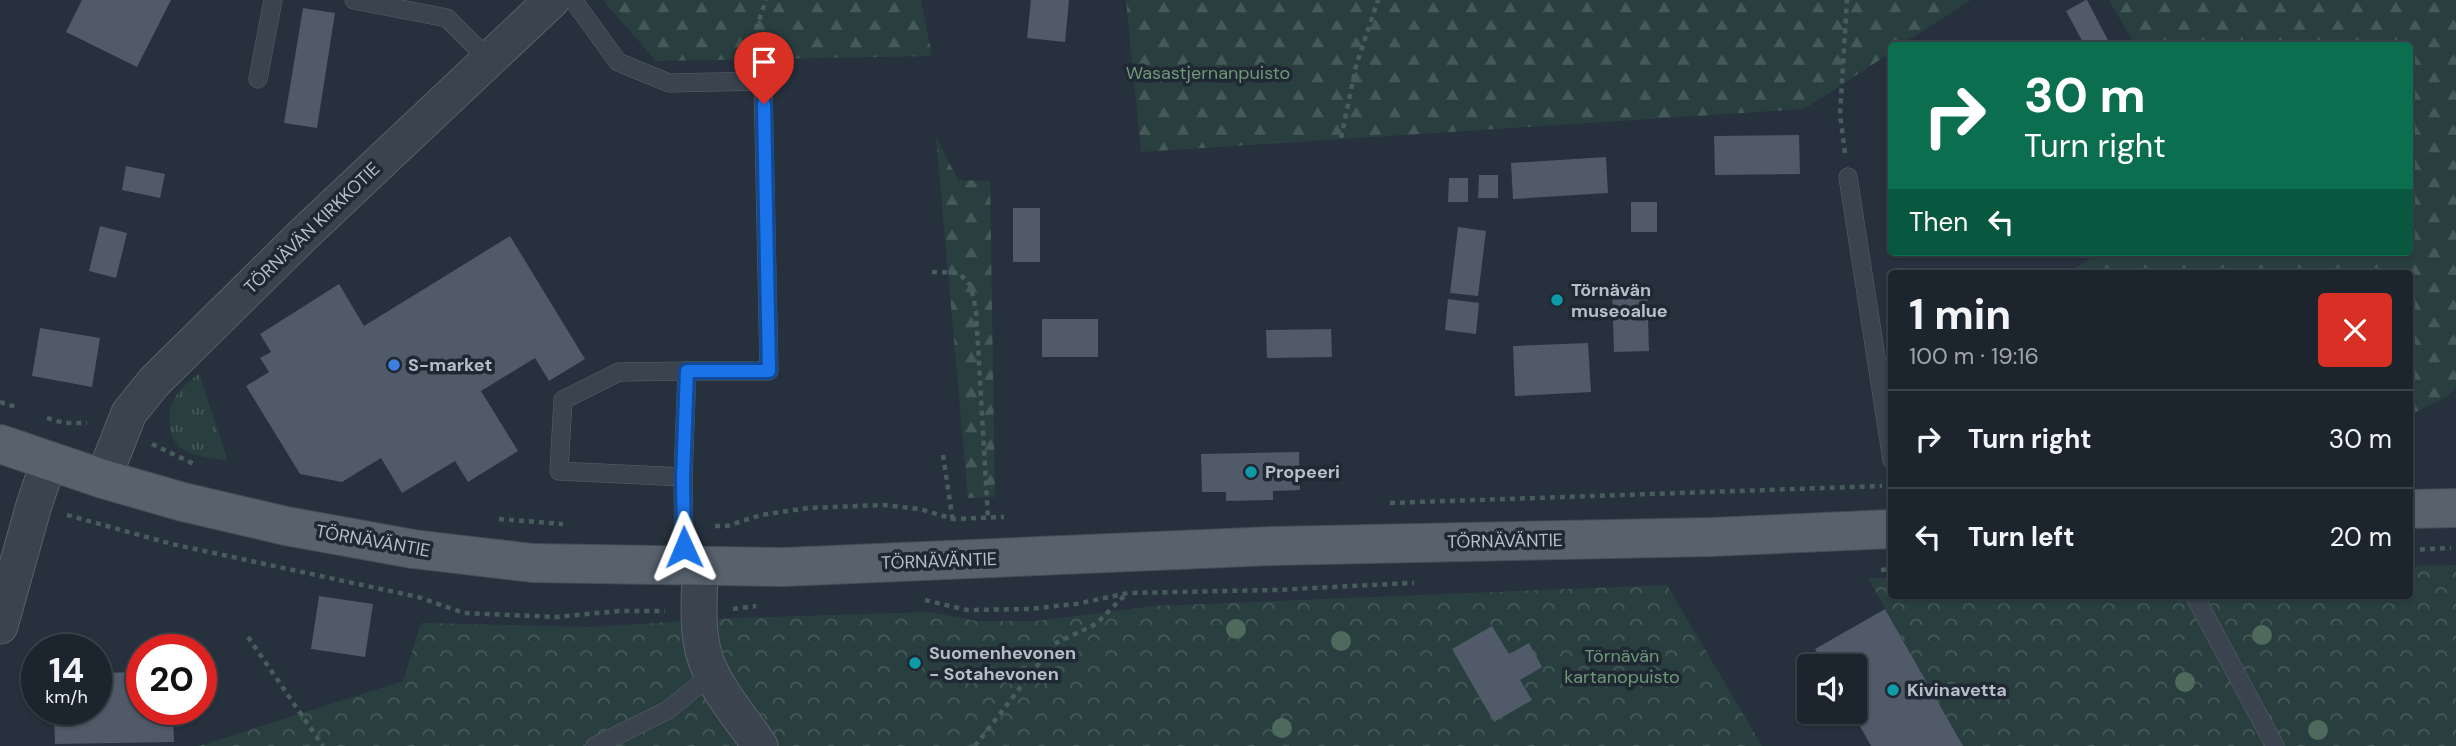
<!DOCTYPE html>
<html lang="en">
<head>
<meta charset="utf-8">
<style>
	:root { --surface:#1c252e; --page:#252d36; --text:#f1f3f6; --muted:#a0a5aa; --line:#3a424a }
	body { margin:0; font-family:"DM Sans",sans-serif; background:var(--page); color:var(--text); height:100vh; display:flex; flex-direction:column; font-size:26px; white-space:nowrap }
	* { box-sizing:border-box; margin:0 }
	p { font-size:23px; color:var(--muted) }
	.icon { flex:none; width:38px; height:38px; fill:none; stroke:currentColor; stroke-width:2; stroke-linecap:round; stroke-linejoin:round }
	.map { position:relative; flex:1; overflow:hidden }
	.sheet { position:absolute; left:1888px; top:270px; width:525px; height:329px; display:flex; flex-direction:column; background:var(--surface); border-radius:7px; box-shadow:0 2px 5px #0004,0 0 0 2px var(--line) }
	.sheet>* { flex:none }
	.hud { position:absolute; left:1888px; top:42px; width:525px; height:214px; border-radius:7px; box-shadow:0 2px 5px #0004,0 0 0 2px var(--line); background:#0b6e4f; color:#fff; overflow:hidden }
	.tools { position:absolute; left:1797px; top:654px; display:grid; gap:14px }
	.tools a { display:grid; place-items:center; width:70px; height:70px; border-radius:7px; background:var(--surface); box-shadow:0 2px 5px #0004,0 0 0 2px var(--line); font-size:35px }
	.speed { position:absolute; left:21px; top:634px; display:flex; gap:14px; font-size:35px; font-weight:700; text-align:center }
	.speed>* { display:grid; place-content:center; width:91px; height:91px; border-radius:50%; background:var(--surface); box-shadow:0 2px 5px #0004,0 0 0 2px var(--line); line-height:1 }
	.speed small { font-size:18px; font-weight:400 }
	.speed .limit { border:10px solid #d22; background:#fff; color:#111 }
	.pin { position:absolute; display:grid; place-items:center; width:60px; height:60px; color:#fff; margin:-72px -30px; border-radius:50% 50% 50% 0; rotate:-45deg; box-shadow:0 0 7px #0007 }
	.pin .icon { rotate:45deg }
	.me { position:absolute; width:77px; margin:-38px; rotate:359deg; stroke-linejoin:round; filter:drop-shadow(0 0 5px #0008) }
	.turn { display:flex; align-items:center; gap:24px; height:147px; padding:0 21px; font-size:32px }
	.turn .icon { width:91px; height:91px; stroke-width:2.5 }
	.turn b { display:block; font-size:49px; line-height:60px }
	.then { display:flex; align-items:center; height:66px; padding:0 21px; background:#0003; gap:14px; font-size:26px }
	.round { display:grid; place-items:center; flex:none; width:74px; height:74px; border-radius:7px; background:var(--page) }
	.head { display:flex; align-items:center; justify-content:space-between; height:119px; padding:0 21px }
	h1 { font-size:42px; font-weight:700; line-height:52px }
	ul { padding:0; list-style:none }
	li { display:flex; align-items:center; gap:21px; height:98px; padding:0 21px; border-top:2px solid var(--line) }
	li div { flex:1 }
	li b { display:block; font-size:26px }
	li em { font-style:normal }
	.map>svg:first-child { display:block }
</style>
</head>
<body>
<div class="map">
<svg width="2456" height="746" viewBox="0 0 2456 746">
	<defs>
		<pattern id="grass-tufts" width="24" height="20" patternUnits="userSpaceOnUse" patternTransform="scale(1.75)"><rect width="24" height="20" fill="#293f3f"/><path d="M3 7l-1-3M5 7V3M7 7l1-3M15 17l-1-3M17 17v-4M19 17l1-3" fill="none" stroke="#465959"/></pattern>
		<pattern id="forest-firs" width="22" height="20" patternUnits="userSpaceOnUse" patternTransform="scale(1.75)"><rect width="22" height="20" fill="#293f3f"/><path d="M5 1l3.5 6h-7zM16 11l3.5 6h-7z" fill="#465959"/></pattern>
		<pattern id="park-crowns" width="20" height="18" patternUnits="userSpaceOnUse" patternTransform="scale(1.75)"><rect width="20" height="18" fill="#293f3f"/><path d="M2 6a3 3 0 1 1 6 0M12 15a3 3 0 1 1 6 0" fill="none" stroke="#465959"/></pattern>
	</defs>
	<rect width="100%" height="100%" fill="#26313d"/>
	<path fill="url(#grass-tufts)" d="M199,374L228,461C214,458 190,456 180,447C174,442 171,435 170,428C166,402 179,389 199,374Z"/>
	<g fill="url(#forest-firs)">
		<polygon points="603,0 921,0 932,56 656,61"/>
		<polygon points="1126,0 1971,0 1901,45 1892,46 1892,52 1804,109 1141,152"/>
		<polygon points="2109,0 2456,0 2456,388 2446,397 2410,415 2410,273 2068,273 2100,252 2410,252 2410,46 2135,45"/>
		<polygon points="936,137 958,180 990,181 995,497 968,498"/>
	</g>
	<g fill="url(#park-crowns)">
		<polygon points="2456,565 2456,746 1963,746 1868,578 1892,578 1892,595 2410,595 2410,566"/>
		<polygon points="1667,585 1762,746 199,746 403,681 421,623 592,627 734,618 929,612 977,621 1036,621 1154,606"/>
	</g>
	<g fill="#505a68">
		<polygon points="82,0 171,0 137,67 66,32"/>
		<polygon points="1031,0 1069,0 1065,42 1027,38"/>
		<polygon points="2086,0 2087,0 2111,46 2085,46 2066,11"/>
		<polygon points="303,8 335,13 317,128 284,123"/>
		<polygon points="1799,135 1800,174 1715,175 1714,136"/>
		<polygon points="1606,157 1608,193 1513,199 1511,163"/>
		<polygon points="126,166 165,174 160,198 122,190"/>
		<polygon points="1479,175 1498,175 1498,198 1478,198"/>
		<polygon points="1449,178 1468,178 1468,202 1448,202"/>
		<rect x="1631" y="202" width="26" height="30"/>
		<rect x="1013" y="208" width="27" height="54"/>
		<polygon points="100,226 127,233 116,278 89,271"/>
		<polygon points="1458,227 1486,231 1478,296 1450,293"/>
		<polygon points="510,236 585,359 549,381 535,358 481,391 518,451 468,482 455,461 402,493 381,458 342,482 300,474 246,386 269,372 260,358 271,352 260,334 339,284 364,326"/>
		<polygon points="1647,286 1649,351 1614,352 1612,287"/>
		<polygon points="1448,299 1479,303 1476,334 1445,330"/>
		<rect x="1042" y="319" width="56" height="38"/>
		<polygon points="40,328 100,338 92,387 32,376"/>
		<polygon points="1331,329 1332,357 1267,358 1266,330"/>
		<polygon points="1588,343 1591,392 1515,396 1513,346"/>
		<polygon points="1299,452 1300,490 1273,491 1273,500 1226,501 1226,492 1202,492 1201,454"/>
		<polygon points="319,596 373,604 365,657 311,649"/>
		<polygon points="1885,609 1963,746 1871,746 1852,712 1855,712 1855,667 1826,667 1815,649"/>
		<polygon points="1492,626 1509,654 1529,643 1542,667 1520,680 1532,700 1494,722 1452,649"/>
		<polygon points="142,672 142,709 173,709 174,742 55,744 54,709 96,709 96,673"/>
	</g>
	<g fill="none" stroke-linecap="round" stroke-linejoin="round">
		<defs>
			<g id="lane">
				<polyline points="354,0 447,18 488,59"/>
				<polyline points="573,0 618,62 669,83 763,81 769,371 687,371"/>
				<polyline points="258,79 273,0"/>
				<polyline points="1848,177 1892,460"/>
				<polyline points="683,477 559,471 563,400 619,372 687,371 683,477 684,567"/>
				<polyline points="2194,595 2275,746"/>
				<polyline points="595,746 668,710 712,674"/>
			</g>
			<g id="street">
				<polyline points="103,479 129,413 154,382 304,234 552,0"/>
				<path d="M700,567C700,595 696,626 704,654C712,685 742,719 760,746"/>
				<polyline points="0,626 34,505 49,461"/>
			</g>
			<g id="primary">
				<polyline points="0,444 103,479 183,502 286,526 413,549 532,563 784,567 1273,546 1712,537 1892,529"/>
				<polyline points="2410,509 2456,508"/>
			</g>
		</defs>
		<use href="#lane" stroke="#58616b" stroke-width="19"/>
		<use href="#street" stroke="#58616b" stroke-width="37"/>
		<use href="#primary" stroke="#444c57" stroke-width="40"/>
		<g stroke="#485c5d" stroke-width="4.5" stroke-dasharray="5 5" stroke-linecap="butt">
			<polyline points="756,29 766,0"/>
			<polyline points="1341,138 1356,66 1378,0"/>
			<polyline points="1845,153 1840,114 1847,0"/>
			<polyline points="932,272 959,273 971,286 976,311 988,518"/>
			<polyline points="0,402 16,407"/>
			<polyline points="47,418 64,423 87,423"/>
			<polyline points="152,444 194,464"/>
			<polyline points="943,455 953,522"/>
			<polyline points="1390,503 1882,486"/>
			<polyline points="67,515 172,544 418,597 464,613 556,617 619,611 665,611"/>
			<polyline points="499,519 563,524"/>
			<polyline points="715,526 727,526 761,515 808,508 883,505 920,509 953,519 1004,517"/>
			<polyline points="2410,550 2451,548"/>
			<polyline points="1881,570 1892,569"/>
			<polyline points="925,600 967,610 1029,609 1076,604 1128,593 1275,590 1414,583"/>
			<polyline points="733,609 756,606"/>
			<polyline points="248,637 323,746"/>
			<polyline points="975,746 1054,644 1096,624 1127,593"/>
		</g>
		<use href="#lane" stroke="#3a434e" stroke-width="18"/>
		<use href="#street" stroke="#3a434e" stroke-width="35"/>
		<use href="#primary" stroke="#58626d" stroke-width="38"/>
	</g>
	<g fill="#4e6a5d">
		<circle cx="1236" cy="629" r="10"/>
		<circle cx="2262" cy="635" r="10"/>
		<circle cx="1341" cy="641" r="10"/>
		<circle cx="2185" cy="682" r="10"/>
		<circle cx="1282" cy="728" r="10"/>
		<circle cx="2318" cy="730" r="10"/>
	</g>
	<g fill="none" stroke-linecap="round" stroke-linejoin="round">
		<defs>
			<polyline id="route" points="684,547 683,477 687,371 769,371 764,104"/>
		</defs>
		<use href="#route" stroke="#114b97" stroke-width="18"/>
		<use href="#route" stroke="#1a73e8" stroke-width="12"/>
	</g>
	<g fill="#0f9aa8" stroke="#1f2833" stroke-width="2.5">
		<circle cx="1557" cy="300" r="7"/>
		<circle cx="1251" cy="472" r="7"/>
		<circle cx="915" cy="663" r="7"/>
		<circle cx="1893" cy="690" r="7"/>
	</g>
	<circle fill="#3f7fe0" stroke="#1f2833" stroke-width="2.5" cx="394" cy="365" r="7"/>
	<g text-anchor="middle" stroke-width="7" stroke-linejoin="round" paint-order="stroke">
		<g font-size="18" fill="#6f9877" stroke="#1f2833">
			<text x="1208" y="79">Wasastjernanpuisto</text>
			<text x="1622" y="662">Törnävän<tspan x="1622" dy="21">kartanopuisto</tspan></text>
		</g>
		<g font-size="18" fill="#b7bec8" stroke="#1f2833">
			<text transform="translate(312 228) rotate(-44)" y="6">TÖRNÄVÄN KIRKKOTIE</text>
			<text transform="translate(373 541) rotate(10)" y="6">TÖRNÄVÄNTIE</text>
			<text transform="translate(1505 541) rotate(-1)" y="6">TÖRNÄVÄNTIE</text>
			<text transform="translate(939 561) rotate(-2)" y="6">TÖRNÄVÄNTIE</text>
		</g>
		<g font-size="18" font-weight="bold" fill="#b7bec8" stroke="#1f2833" text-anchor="start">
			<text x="1571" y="296">Törnävän<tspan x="1571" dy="21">museoalue</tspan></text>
			<text x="408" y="371">S-market</text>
			<text x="1265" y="478">Propeeri</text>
			<text x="929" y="659">Suomenhevonen<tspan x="929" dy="21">- Sotahevonen</tspan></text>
			<text x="1907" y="696">Kivinavetta</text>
		</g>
	</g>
</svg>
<div class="tools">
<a><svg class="icon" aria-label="sound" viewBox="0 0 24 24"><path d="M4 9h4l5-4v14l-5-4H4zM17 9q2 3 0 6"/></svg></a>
</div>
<div class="speed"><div>14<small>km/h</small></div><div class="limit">20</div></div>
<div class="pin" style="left:764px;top:104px;background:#d93025"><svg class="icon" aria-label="arrive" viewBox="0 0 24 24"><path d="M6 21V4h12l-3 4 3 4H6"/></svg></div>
<svg class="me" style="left:684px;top:547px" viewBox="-20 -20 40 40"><path d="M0-17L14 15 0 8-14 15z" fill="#1a73e8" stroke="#fff" stroke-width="4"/></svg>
<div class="hud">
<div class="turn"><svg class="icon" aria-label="right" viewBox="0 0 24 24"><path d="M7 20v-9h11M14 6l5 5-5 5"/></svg><div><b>30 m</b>Turn right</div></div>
<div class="then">Then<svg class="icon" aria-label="left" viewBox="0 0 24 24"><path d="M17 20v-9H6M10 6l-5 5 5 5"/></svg></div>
</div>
<section class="sheet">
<div class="head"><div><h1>1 min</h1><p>100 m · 19:16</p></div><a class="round" style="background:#d93025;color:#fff"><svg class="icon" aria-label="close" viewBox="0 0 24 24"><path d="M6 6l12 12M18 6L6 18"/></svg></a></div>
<ul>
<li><svg class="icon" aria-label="right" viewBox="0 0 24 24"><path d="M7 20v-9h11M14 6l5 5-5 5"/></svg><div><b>Turn right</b></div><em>30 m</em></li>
<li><svg class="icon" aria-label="left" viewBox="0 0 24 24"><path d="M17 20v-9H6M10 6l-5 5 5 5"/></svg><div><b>Turn left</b></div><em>20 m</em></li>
</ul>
</section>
</div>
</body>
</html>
